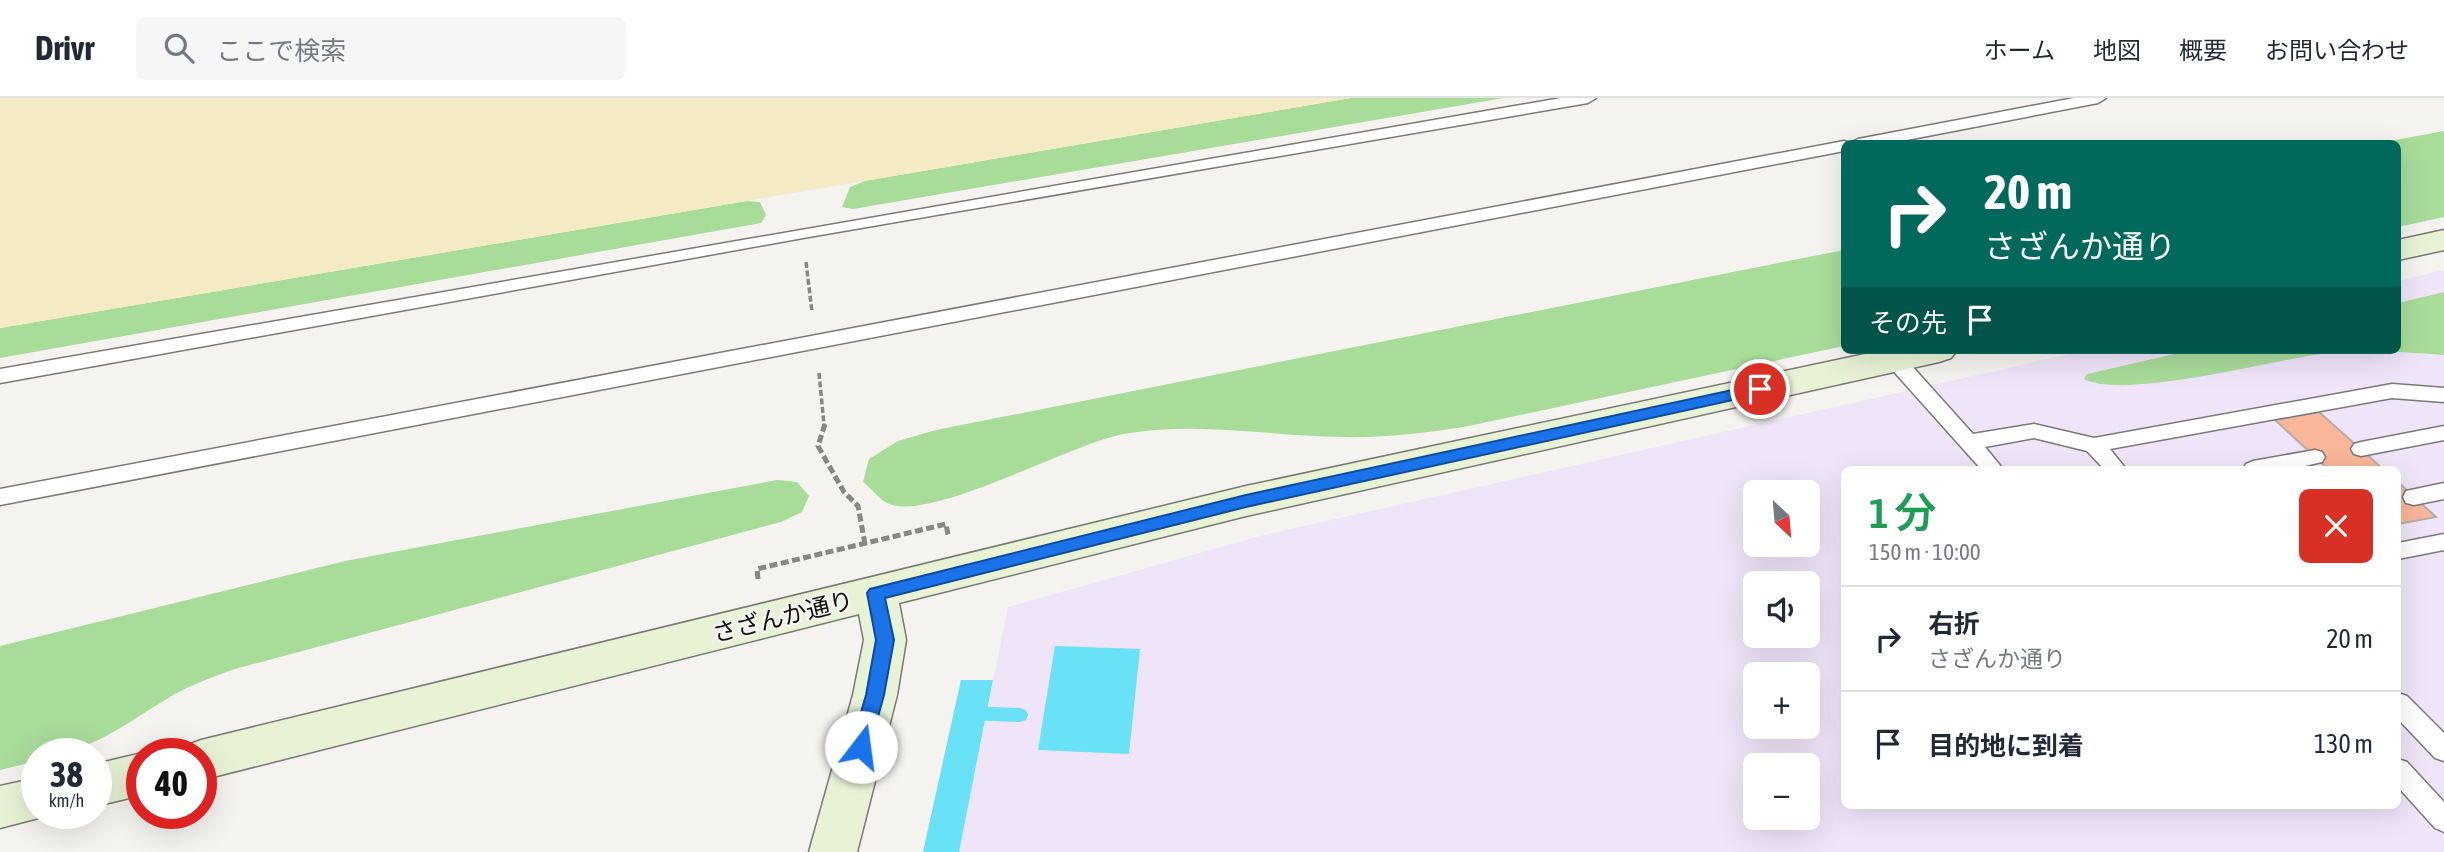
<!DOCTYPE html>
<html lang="ja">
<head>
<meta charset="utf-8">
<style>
	:root { --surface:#fff; --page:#f6f6f7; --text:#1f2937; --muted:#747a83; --line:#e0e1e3 }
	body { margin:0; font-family:"Asap Condensed","Noto Sans JP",sans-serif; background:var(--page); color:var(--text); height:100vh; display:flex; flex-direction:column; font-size:26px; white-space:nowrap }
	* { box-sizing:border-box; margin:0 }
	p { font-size:23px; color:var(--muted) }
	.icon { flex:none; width:38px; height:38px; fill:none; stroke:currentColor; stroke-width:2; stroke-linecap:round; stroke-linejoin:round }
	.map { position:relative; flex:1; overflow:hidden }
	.side { position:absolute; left:1841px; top:368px; width:560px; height:343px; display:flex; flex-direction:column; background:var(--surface); border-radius:10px; box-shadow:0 7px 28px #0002 }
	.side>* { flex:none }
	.guide { position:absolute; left:1841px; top:42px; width:560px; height:214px; border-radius:10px; box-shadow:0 7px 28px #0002; background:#00695c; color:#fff; overflow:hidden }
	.needle { width:46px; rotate:154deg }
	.buttons { position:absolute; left:1743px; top:382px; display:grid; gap:14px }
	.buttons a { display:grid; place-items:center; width:77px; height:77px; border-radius:10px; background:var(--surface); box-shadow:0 7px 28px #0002; font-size:35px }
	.speed { position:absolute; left:21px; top:640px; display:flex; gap:14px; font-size:35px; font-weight:700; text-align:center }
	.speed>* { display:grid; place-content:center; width:91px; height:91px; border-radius:50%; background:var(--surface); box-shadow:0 7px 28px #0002; line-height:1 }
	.speed small { font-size:18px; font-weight:400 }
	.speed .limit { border:10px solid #d22; background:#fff; color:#111 }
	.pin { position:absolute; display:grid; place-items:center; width:60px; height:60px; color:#fff; margin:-30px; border:4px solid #fff; border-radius:50%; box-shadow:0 2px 7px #0007 }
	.me { position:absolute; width:77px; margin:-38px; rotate:15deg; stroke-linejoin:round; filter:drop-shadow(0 0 5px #0008) }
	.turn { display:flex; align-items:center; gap:24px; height:147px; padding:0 28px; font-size:32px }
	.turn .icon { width:91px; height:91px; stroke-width:2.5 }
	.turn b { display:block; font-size:49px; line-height:60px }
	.then { display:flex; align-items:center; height:66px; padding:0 28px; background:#0003; gap:14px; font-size:26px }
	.round { display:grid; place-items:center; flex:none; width:74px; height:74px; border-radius:10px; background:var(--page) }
	.summary { display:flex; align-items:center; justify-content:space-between; height:119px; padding:0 28px }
	h1 { font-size:42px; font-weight:600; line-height:52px; color:#1e9e55 }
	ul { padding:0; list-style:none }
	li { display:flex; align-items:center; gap:21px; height:105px; padding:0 28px; border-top:2px solid var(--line) }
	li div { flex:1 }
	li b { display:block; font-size:26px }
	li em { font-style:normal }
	header { display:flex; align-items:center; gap:42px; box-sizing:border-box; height:98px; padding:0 35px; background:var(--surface); border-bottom:2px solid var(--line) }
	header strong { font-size:33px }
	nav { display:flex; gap:38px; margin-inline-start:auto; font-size:24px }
	.search { width:490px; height:63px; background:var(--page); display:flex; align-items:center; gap:18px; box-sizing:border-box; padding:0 24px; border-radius:10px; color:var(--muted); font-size:26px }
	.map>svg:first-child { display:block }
</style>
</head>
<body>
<header>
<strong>Drivr</strong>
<div class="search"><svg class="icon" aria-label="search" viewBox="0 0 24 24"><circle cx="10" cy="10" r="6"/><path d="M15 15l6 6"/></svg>ここで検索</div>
<nav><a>ホーム</a><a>地図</a><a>概要</a><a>お問い合わせ</a></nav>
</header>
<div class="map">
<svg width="2444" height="754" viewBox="0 0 2444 754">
	<rect width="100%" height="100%" fill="#f4f3ef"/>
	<path fill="#f0e4f9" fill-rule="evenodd" d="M2444,172V754H959L1008,509L1260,438L2088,252H2398V183ZM1844,371H2398V707H1844ZM1755,394H1808V446H1755ZM1755,485H1808V537H1755ZM1755,576H1808V628H1755ZM1755,667H1808V719H1755Z"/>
	<g fill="#a8dc99">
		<polygon points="1351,0 1504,0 853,111 842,109 850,89 865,83"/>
		<polygon points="2444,33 2444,119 2398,129 2398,46 2379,45"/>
		<polygon points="747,103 760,104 766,117 761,125 0,260 0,230"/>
		<path d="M1844,152V248L1469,328C1427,335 1385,340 1342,339C1270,338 1196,323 1124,336C1071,345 929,426 887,405C879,401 871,390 863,384L869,361L898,343L936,332Z"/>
		<path d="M2444,194V257C2403,254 2362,251 2321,256C2270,263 2123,302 2084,281L2087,276L2192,252H2398V205Z"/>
		<path d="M777,382L797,384L809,398L802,414L781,424L235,571C210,580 187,588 165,602C121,628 91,656 37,656V663L0,672V548L345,463Z"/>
	</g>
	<polygon fill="#f4eac4" points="0,0 1351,0 0,230"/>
	<g fill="#69e1f7">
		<polygon points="1055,548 1140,551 1129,656 1038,652"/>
		<polygon points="961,582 993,582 959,754 923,754"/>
	</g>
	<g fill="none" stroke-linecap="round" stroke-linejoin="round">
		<polygon fill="#69e1f7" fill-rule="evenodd" points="970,608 1020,610 1026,612 1028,617 1026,622 1020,624 970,622 964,620 962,615 964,610"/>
	</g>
	<g fill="#fab698" stroke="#b3aeac" stroke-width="2">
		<polygon points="2319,314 2383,371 2328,371 2275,322"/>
		<polygon points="2398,384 2414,399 2436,419 2398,426"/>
	</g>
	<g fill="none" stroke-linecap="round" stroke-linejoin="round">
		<defs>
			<g id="lane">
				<polygon points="1561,0 1596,0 1588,5 803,140 0,285 0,271"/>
				<polygon points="2074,0 2106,0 2098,5 1886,46 1844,46 1844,53 0,407 0,391 1844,43 1850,45 1858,41"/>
				<polygon points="1895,256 1902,257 1973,336 2034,326 2094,340 2392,286 2444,290 2444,304 2392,300 2110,351 2126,371 2104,371 2087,353 2034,340 1985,349 2003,371 1981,371 1888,267 1885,262 1888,257"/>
				<polygon points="2444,328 2444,342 2361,358 2354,356 2351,351 2354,346 2361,344"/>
				<polygon points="2315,352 2322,354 2325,359 2322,364 2292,371 2243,371 2246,366 2253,363"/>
				<polygon points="2444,385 2444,401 2414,407 2406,405 2403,399 2406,393"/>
				<polygon points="2444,436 2444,452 2398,461 2398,445"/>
				<polygon points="2398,595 2407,598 2444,635 2444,663 2435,660 2398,621"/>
				<polygon points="2398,661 2407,664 2444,704 2444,734 2435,730 2398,689"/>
			</g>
			<g id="secondary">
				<polygon points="2444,132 2444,152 2398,162 2398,142"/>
				<polygon points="1884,252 1957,252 1951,260 1939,264 1246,418 899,505 906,542 897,597 857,754 809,754 853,597 864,542 859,516 201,682 201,656 181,656 185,648 201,642 1246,388"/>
				<polygon points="142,655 144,656 142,656 142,697 96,708 96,666"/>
				<polygon points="37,680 37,716 54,716 0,730 0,688"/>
			</g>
		</defs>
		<use href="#lane" stroke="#7a7975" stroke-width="3"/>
		<use href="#secondary" stroke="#7a7975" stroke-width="3"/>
		<g stroke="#888784" stroke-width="3.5" stroke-dasharray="6 2.5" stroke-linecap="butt">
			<polyline points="806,164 812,214"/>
			<polyline points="819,275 824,327"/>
		</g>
		<g stroke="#888784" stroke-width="5" stroke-dasharray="8 3.5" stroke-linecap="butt">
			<polyline points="825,326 818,348 844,394 858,408 865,446"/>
			<polyline points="758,481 757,471 946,426 948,437"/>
		</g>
		<use href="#lane" fill="#fff" fill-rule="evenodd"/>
		<use href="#secondary" fill="#e8f3d6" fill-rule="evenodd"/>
	</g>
	<polygon fill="#1a73e8" stroke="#114b97" stroke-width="2" points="1760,286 1765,288 1767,291 1765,295 1246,409 885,500 894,542 884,597 868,655 861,657 854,655 851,649 866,597 876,542 867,495 870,491 1246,397"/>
	<g text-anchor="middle" stroke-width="5" stroke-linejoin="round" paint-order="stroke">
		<g font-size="24" fill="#10100e" stroke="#f4f3ef">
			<text transform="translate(783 519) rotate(-14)" y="8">さざんか通り</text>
		</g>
	</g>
</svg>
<div class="buttons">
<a><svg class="needle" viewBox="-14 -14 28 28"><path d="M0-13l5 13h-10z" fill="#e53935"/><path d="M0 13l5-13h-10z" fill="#747a83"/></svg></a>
<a><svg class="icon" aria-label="sound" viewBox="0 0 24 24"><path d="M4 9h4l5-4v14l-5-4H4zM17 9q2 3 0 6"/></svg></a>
<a>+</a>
<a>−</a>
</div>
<div class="speed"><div>38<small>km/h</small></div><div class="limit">40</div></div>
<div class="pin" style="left:1760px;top:291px;background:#d93025"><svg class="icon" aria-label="arrive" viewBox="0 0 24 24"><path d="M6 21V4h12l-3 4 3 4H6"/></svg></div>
<svg class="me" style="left:861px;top:649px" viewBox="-20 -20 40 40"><circle r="19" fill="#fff"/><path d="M0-13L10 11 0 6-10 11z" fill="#1a73e8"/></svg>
<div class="guide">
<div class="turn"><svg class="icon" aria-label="right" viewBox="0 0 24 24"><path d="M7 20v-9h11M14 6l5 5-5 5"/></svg><div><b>20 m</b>さざんか通り</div></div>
<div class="then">その先<svg class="icon" aria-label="arrive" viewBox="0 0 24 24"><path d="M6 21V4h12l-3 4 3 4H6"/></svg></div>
</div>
<section class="side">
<div class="summary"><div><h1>1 分</h1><p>150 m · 10:00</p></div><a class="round" style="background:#d93025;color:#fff"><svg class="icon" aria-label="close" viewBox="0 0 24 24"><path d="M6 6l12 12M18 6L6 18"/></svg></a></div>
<ul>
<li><svg class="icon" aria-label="right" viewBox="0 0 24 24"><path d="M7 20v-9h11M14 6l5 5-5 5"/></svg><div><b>右折</b><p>さざんか通り</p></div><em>20 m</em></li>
<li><svg class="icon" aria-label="arrive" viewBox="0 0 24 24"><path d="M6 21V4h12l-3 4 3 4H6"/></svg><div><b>目的地に到着</b></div><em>130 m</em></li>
</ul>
</section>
</div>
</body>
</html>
